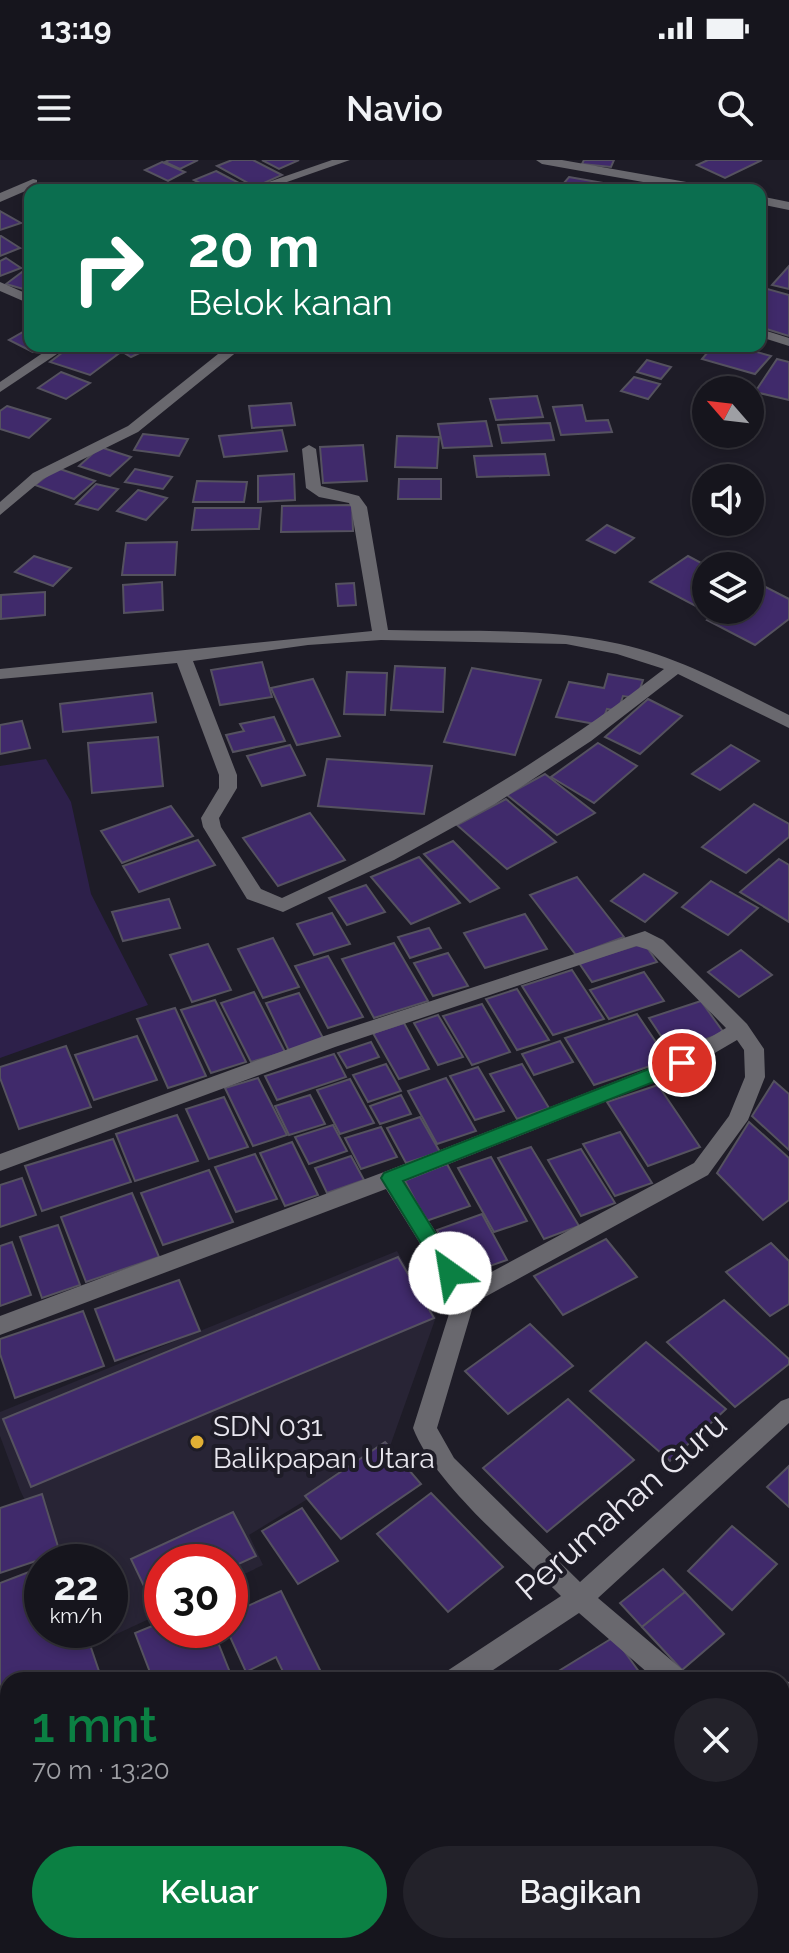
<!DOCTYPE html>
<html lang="id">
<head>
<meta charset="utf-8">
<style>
	:root { --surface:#16151d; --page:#23222a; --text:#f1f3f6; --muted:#9e9fa4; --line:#35343b; --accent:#0b8043 }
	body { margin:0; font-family:Raleway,sans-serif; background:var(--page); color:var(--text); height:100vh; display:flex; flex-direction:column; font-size:30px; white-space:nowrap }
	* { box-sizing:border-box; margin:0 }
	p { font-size:26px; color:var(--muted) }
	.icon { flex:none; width:44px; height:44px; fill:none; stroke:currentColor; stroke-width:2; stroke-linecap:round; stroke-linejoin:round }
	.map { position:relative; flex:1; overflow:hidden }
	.sheet { position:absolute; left:0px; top:1512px; width:790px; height:282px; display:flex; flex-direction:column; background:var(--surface); border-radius:24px 24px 0 0; box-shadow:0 4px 12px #0003,0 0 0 2px var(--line) }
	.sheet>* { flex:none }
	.guide { position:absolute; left:24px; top:24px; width:742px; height:168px; border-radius:16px; box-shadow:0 4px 12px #0003,0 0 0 2px var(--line); background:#0b6e4f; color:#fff; overflow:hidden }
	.needle { width:52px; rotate:298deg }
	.fabs { position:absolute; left:692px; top:216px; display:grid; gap:16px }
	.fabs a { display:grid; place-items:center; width:72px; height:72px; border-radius:50%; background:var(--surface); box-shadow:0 4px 12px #0003,0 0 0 2px var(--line); font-size:40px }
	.speed { position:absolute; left:24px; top:1384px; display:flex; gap:16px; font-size:40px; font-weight:700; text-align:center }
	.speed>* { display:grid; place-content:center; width:104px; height:104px; border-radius:50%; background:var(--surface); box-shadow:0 4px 12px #0003,0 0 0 2px var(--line); line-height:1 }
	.speed small { font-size:20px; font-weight:400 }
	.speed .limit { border:12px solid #d22; background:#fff; color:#111 }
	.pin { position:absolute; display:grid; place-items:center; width:68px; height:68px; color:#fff; margin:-34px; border:4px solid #fff; border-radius:50%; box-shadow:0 2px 8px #0007 }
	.me { position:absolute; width:88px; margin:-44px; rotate:328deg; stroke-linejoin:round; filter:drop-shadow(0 0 6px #0008) }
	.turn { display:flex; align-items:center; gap:28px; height:168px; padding:0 32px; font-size:36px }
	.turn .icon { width:104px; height:104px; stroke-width:2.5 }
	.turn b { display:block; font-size:56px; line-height:68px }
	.round { display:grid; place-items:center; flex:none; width:84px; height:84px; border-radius:42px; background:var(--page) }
	.head { display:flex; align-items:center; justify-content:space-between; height:136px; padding:0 32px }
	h1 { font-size:48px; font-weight:600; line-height:60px; color:var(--accent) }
	.cta { display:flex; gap:16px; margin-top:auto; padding:16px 32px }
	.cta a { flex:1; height:92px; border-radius:48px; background:var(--accent); color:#fff; font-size:32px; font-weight:600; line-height:92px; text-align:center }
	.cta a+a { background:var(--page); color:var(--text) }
	.status { display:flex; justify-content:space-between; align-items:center; height:56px; padding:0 40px; background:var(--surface); direction:ltr }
	.status svg { height:22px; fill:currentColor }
	header { display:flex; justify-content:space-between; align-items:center; height:104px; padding:0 32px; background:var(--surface); font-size:36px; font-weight:600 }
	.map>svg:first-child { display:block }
</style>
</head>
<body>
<div class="status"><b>13:19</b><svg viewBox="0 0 49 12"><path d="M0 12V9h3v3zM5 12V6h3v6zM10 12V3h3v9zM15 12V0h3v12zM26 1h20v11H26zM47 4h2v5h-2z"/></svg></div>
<header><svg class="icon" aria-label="menu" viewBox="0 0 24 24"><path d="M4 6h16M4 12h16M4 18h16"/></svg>Navio<svg class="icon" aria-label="search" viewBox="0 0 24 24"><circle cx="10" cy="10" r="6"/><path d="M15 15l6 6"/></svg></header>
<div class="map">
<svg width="789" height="1793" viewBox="0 0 789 1793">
	<rect width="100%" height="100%" fill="#1e1c27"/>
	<polygon fill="#282435" points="397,1091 436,1157 389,1289 249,1375 263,1405 230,1421 230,1402 162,1402 162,1453 95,1484 88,1470 110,1470 110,1402 55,1402 20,1330 0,1276 0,1252"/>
	<polygon fill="#2d204a" points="46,599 71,642 91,734 148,845 0,898 0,606"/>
	<g fill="#402a6b" stroke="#55525f" stroke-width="2">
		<polygon points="169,0 198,0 180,9 165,2"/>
		<polygon points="232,0 253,0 282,15 255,27 217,6"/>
		<polygon points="262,0 299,0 279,9"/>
		<polygon points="584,0 614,0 611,7 582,4"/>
		<polygon points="708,0 762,0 725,18 697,5"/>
		<polygon points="162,2 185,12 168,21 145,10"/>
		<polygon points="216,11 243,25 230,30 213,30 194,20"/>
		<polygon points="569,17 603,23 598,30 558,30"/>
		<polygon points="0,51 21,63 0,70"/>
		<polygon points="0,76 1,76 20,88 0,96"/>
		<polygon points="6,98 21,108 0,116 0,101"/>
		<polygon points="30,106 30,131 6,124"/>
		<polygon points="789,106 789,129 772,125"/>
		<polygon points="760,127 789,135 789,176 760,167"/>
		<polygon points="30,168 30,186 44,186 33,192 9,180"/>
		<polygon points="71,186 93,186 118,194 90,215 50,202"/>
		<polygon points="113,186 150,186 152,187 131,197"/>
		<polygon points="445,186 516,186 515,190"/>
		<polygon points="713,186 735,186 771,196 755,214 702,199"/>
		<polygon points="777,199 789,202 789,240 755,232"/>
		<polygon points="647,200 671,207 661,219 637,212"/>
		<polygon points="61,212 90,223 66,239 38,228"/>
		<polygon points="634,217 660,224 648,239 621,231"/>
		<polygon points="537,236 543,257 496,260 490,239"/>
		<polygon points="291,243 295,265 252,268 249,246"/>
		<polygon points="582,245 586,261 608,260 612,272 561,275 553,247"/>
		<polygon points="7,246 50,259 29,278 0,269 0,251"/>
		<polygon points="486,261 492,286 443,288 438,264"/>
		<polygon points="550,263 554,280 502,283 498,265"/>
		<polygon points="282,270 287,291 224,297 219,276"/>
		<polygon points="143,274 188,279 179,296 134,290"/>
		<polygon points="397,276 439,277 437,308 395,307"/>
		<polygon points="363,285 367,321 323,323 320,287"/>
		<polygon points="100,287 131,297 110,316 79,306"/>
		<polygon points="545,294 549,315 477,317 474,296"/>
		<polygon points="57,308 95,321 74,339 35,325"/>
		<polygon points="135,309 172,317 163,329 125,322"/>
		<polygon points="294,314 295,340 258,342 258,316"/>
		<polygon points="399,319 441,319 441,339 398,339"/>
		<polygon points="197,321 247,322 244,342 193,342"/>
		<polygon points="96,324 118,329 98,350 76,344"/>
		<polygon points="138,330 167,338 146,360 117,351"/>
		<polygon points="352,345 353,371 281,372 282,346"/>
		<polygon points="195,348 261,348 259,369 192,370"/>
		<polygon points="607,365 634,378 615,393 587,380"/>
		<polygon points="177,382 175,415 122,415 126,383"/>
		<polygon points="34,396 71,408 53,426 15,412"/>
		<polygon points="688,396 707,406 706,450 750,450 750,428 758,423 789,439 789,459 755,485 707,460 713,455 650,422"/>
		<polygon points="162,422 163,450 124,453 123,425"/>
		<polygon points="354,423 356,445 338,446 336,424"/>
		<polygon points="45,432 45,455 1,459 1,435"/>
		<polygon points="262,502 272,537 220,545 211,510"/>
		<polygon points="395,506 445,508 443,552 391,550"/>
		<polygon points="472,508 541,520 515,595 444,582"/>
		<polygon points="347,512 387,513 385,555 344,554"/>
		<polygon points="608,514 643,520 637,538 623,536 618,551 607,549 601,565 556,557 569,522 604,528"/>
		<polygon points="313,519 340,576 297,585 271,528"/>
		<polygon points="152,533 156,562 63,572 60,544"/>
		<polygon points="648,539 682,556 640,594 605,577"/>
		<polygon points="274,557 285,581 233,592 226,575 244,571 240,564"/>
		<polygon points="22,561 30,588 0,594 0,565"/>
		<polygon points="158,577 163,626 92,633 88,583"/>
		<polygon points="598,583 637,606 594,643 551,617"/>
		<polygon points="290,585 305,615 262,626 247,596"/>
		<polygon points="731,585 759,601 720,630 692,614"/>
		<polygon points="327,599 432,606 424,654 318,646"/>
		<polygon points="545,614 595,653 557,675 507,635"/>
		<polygon points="506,639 556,682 507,709 457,665"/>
		<polygon points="754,644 789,664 789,677 746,713 702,687"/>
		<polygon points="171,646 193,676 122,703 101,671"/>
		<polygon points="310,653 345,700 278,726 243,678"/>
		<polygon points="198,680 215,705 139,732 123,706"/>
		<polygon points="453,681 499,728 470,742 424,694"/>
		<polygon points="419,697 460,743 411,764 371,717"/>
		<polygon points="779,699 789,705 789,762 740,732"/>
		<polygon points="644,714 677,733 645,762 611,741"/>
		<polygon points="577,717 624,777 576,795 530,735"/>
		<polygon points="711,721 758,748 728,775 682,747"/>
		<polygon points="366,725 385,752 347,765 329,738"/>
		<polygon points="169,739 180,768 123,781 112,752"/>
		<polygon points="332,753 350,784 314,795 297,764"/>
		<polygon points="525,754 547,789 485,808 464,773"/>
		<polygon points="429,768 441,788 410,798 398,777"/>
		<polygon points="273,778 299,827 263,838 238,789"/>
		<polygon points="394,783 428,841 374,858 342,799"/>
		<polygon points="644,783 657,802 592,822 579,803"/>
		<polygon points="208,784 231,830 192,842 170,795"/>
		<polygon points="741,790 772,815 739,837 708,812"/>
		<polygon points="448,793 468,826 433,836 414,803"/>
		<polygon points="328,796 363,857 328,868 295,806"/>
		<polygon points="572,810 604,859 553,875 522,826"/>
		<polygon points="644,812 664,841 609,859 590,830"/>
		<polygon points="517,829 549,880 517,890 486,839"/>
		<polygon points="254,832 285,892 251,902 221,843"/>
		<polygon points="299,833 324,880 289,891 266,843"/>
		<polygon points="215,840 246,902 211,913 181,850"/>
		<polygon points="701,841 724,873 671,891 649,858"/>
		<polygon points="482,844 510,892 472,905 443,856"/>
		<polygon points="175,848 206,916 168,928 137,859"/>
		<polygon points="637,854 668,900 594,925 565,878"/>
		<polygon points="438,855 463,897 438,905 414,863"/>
		<polygon points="404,863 429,909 399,919 373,873"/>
		<polygon points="137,876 157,920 94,940 75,895"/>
		<polygon points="560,881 573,902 534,915 522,894"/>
		<polygon points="371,882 379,897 347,908 338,893"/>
		<polygon points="66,886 91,947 19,969 0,918 0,907"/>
		<polygon points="334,894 346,917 277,940 265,916"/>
		<polygon points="386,904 401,931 368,942 353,915"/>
		<polygon points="522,904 549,948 517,959 490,914"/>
		<polygon points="478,907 504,951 475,960 450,916"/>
		<polygon points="258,918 287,975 253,986 225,928"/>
		<polygon points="446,918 476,971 437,984 408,931"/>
		<polygon points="350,919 374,963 340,974 317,930"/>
		<polygon points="774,921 789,934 789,990 752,956"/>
		<polygon points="658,925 700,987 648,1006 607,942"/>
		<polygon points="310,935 325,964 289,975 275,946"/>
		<polygon points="401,935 411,954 380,964 370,946"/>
		<polygon points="224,937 248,987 209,999 186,949"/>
		<polygon points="177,955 198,1001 135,1021 116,974"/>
		<polygon points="420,957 440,992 406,1003 387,968"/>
		<polygon points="749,962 789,998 789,1040 763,1060 717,1013"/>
		<polygon points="333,965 347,991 309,1004 295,977"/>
		<polygon points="381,967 397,997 361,1009 345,978"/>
		<polygon points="620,972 652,1023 615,1036 583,984"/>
		<polygon points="113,979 131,1022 42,1051 25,1006"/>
		<polygon points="292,982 318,1035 285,1046 260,993"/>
		<polygon points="531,987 579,1066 544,1079 498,998"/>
		<polygon points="581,989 615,1043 581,1056 548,1000"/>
		<polygon points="255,994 277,1039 236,1052 215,1007"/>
		<polygon points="351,996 364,1020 327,1033 315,1008"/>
		<polygon points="491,997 527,1061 494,1072 458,1008"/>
		<polygon points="447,1004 470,1046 426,1061 404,1019"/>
		<polygon points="209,1010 233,1062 163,1085 141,1033"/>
		<polygon points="22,1018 36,1055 0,1067 0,1025"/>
		<polygon points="132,1033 159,1097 86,1122 61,1057"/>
		<polygon points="482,1054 507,1100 461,1116 437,1070"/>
		<polygon points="58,1065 80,1125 42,1138 20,1077"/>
		<polygon points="606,1079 637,1117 563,1155 534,1116"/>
		<polygon points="12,1082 31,1135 0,1146 0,1086"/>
		<polygon points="771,1083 789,1101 789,1144 770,1156 726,1112"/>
		<polygon points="398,1097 434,1158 31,1327 3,1259"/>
		<polygon points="179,1120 200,1171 115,1201 95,1149"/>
		<polygon points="724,1140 789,1199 789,1204 735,1247 667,1182"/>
		<polygon points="83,1151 104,1206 15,1238 0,1194 0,1179"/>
		<polygon points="530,1164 573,1206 508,1254 465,1211"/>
		<polygon points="646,1182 726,1249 670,1301 590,1231"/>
		<polygon points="568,1239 634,1300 547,1372 483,1308"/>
		<polygon points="385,1282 421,1324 341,1379 305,1336"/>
		<polygon points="789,1306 789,1347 767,1327"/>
		<polygon points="431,1333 503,1407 448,1452 377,1374"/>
		<polygon points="42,1334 60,1393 0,1413 0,1348"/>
		<polygon points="302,1348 338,1401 298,1424 262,1371"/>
		<polygon points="233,1352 256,1396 230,1408 230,1402 162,1402 162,1441 153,1445 131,1399"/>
		<polygon points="732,1366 777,1404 732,1450 688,1411"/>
		<polygon points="42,1407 42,1470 85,1470 102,1520 8,1520 8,1592 0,1567 0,1423"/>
		<polygon points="663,1409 685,1432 642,1467 620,1443"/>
		<polygon points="281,1431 322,1514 309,1520 287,1520 276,1497 246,1512 227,1470 230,1470 230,1454"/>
		<polygon points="685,1432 724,1474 682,1510 642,1467"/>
		<polygon points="162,1462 162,1470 213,1470 233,1520 153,1520 135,1473"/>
		<polygon points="614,1477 645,1520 544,1520"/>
		<polygon points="782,1567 789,1573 789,1628 782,1636"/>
		<polygon points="789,1648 789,1690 782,1683 782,1656"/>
		<polygon points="782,1723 789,1730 789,1793 716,1793 709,1786 782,1786"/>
		<polygon points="8,1731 8,1786 11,1786 11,1793 0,1793 0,1732"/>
		<polygon points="161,1786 198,1786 183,1793 163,1793"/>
		<polygon points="419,1786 444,1786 448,1793 405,1793"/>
		<polygon points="587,1786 612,1786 617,1793 577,1793"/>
	</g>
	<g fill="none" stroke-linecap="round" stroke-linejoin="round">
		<g fill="#69686e" fill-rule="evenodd">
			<polygon points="332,0 350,0 264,30 245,30"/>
			<polygon points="536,0 562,0 709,26 715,30 688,30 542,4"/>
			<polygon points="33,19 37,20 37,26 0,42 0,33"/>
			<polygon points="760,36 789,42 789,50 760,44"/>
			<polygon points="0,122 30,135 30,144 0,131"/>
			<polygon points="760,169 789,178 789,186 760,177"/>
			<polygon points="53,186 69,186 0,232 0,222"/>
			<polygon points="228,186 244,186 138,272 43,319 0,355 0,342 33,313 128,266"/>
			<path d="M309,285L316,289L321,326L359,336L367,347L388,470C465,472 545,467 620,484C680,497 734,528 789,555V568L678,514L591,581L495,644L394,700L283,752L247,739L203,667L201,658L219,628V615L177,503L0,519V509L372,471L351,347L349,343L319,337L306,328L302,289ZM381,480L566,484L617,494L664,509C546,601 419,676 282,738L261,729L221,667L219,658L237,628V615L193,501L308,485Z"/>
			<path d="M645,771L663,780L747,864L764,889L765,917L748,960L708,1015L474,1143L437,1268L454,1298L580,1422L781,1241L789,1238V1263L598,1438L684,1511L688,1520H656L579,1453L478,1520H443L447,1511L561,1436C516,1391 435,1325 413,1268L454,1138L386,1029L0,1175V1156L384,1012L675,898L726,868L649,790L636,786L335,887L0,1011V994L321,877ZM737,880L744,890L745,917L729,956L694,1003L469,1124L404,1022L689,908Z"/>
			<polygon points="782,1520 789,1522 789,1547 782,1545"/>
			<polygon points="8,1638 8,1664 0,1665 0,1639"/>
			<polygon points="329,1786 357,1786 356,1793 328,1793"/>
			<polygon points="679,1786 711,1786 714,1793 682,1793"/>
		</g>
	</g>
	<polygon fill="#0b8043" stroke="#07532c" stroke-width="2" points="682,896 692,903 689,908 403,1021 460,1113 457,1119 450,1121 443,1119 384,1023 381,1018 384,1013"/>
	<circle fill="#e1af34" stroke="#1e1c27" stroke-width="3" cx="197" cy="1282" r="8"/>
	<g text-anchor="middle" stroke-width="8" stroke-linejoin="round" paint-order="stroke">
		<g font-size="28" fill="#e9e7ef" stroke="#1e1c27" text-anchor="start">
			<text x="213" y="1276">SDN 031<tspan x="213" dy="32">Balikpapan Utara</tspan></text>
		</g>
		<g font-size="34" fill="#e9e7ef" stroke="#1e1c27">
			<text transform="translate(621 1346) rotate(-41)" y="12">Perumahan Guru</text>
		</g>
	</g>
</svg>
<div class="fabs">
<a><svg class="needle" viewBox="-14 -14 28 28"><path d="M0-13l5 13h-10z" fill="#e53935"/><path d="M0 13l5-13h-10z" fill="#9e9fa4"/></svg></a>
<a><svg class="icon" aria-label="sound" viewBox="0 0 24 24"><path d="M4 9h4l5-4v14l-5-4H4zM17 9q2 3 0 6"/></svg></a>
<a><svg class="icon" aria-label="layers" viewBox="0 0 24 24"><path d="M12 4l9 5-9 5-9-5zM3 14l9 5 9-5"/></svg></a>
</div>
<div class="speed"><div>22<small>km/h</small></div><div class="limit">30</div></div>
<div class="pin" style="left:682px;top:903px;background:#d93025"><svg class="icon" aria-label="arrive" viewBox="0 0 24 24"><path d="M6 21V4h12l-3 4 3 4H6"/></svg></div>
<svg class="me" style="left:450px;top:1113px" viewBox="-20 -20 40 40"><circle r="19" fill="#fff"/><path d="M0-13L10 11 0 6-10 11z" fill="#0b8043"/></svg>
<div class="guide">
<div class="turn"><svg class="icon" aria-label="right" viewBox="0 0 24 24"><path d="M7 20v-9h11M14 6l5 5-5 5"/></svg><div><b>20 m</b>Belok kanan</div></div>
</div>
<section class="sheet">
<div class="head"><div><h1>1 mnt</h1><p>70 m · 13:20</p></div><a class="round"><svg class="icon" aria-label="close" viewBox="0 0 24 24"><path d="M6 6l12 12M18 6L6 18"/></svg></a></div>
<div class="cta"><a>Keluar</a><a>Bagikan</a></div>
</section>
</div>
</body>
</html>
